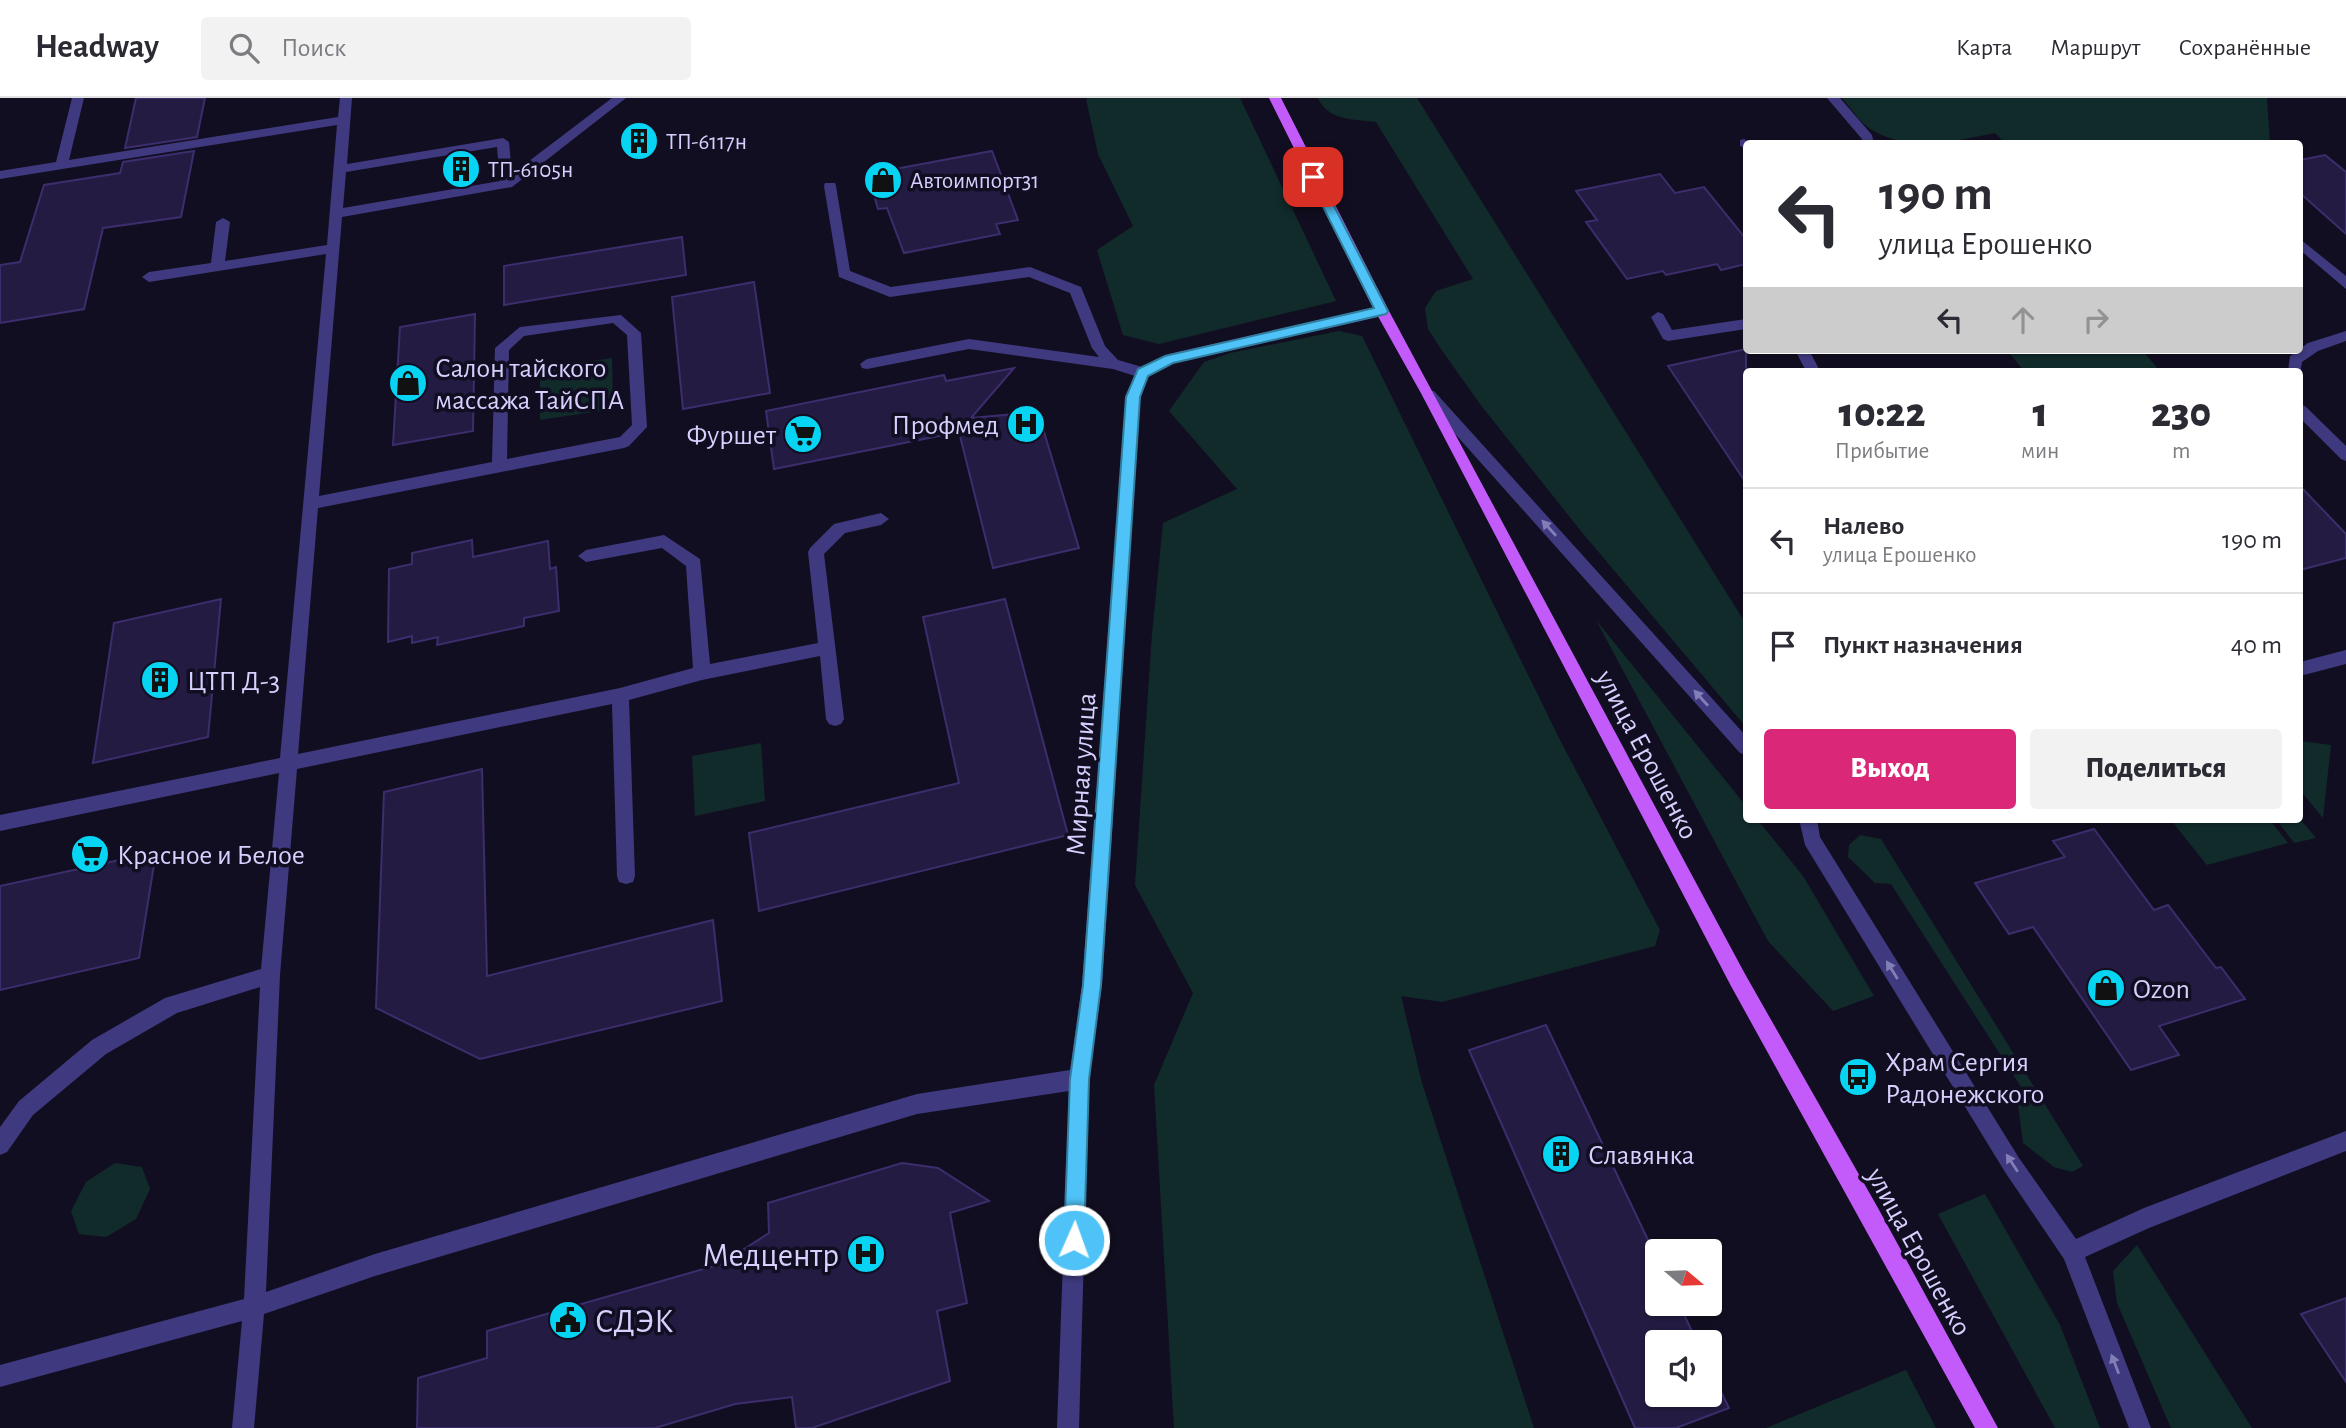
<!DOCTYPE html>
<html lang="ru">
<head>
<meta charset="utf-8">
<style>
	:root { --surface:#fff; --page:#f2f2f3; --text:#2b2b33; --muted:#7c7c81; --line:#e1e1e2; --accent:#db2777 }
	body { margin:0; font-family:"Alegreya Sans",sans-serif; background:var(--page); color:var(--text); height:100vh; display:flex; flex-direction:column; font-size:26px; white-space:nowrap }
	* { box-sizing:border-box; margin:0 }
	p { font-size:23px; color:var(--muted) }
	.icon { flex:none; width:38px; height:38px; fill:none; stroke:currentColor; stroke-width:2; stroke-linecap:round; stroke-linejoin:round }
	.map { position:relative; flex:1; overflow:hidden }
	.details { position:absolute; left:1743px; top:270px; width:560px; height:455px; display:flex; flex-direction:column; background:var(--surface); border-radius:7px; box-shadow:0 2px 5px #0004 }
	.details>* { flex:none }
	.top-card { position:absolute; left:1743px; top:42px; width:560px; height:214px; border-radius:7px; box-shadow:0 2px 5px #0004; background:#fff; color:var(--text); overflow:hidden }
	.needle { width:46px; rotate:109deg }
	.buttons { position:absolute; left:1645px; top:1141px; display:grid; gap:14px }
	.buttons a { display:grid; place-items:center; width:77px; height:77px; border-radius:7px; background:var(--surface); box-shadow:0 2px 5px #0004; font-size:35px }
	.pin { position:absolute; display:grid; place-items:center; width:60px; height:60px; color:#fff; margin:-30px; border-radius:14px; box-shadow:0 4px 10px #0006 }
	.me { position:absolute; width:77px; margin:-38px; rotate:2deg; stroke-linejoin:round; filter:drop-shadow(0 0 5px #0008) }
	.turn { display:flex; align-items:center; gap:24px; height:147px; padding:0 21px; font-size:32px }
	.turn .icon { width:91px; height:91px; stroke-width:2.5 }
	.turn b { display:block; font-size:49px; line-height:60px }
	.lanes { display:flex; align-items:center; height:66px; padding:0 21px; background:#0003; justify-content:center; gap:35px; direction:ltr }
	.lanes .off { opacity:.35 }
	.eta { display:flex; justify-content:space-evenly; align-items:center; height:119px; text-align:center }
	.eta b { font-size:42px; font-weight:800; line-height:49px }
	.cta { display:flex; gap:14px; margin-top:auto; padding:14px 21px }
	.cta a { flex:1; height:80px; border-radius:7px; background:var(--accent); color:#fff; font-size:28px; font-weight:800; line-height:80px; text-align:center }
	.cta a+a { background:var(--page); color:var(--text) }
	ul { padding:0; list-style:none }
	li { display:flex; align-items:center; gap:21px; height:105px; padding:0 21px; border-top:2px solid var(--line) }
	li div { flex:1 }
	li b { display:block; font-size:26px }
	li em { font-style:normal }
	header { display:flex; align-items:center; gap:42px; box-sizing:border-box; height:98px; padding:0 35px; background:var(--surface); border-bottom:2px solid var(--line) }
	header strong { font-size:33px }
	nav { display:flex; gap:38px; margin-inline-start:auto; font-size:24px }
	.search { width:490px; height:63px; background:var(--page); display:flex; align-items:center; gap:18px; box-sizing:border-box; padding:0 24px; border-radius:7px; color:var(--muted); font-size:26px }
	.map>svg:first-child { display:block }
</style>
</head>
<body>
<header>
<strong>Headway</strong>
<div class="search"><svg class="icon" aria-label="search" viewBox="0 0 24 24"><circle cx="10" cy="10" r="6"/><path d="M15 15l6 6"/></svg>Поиск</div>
<nav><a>Карта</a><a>Маршрут</a><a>Сохранённые</a></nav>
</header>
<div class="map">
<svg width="2346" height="1330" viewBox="0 0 2346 1330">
	<rect width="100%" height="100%" fill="#120e21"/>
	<g fill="#112b2b">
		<polygon points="1091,0 1240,0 1336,203 1159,246 1123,237 1097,152 1133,128 1098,56 1086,1"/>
		<path d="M1318,0H1417L1746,526V629L1580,432L1480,306L1441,251L1428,231L1425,210L1436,193L1473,181L1376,24C1354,21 1328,23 1318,0Z"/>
		<path d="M1842,0H2267L2270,45L2006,46L1995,35C1954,43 1911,55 1872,32C1861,26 1851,10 1842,0Z"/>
		<polygon points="1339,233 1362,238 1560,642 1660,832 1655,848 1442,904 1401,898 1422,985 1534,1330 1174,1330 1154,987 1193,895 1135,787 1152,536 1163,425 1237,391 1169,313 1204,264 1230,255"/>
		<polygon points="2007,252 2142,252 2159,272 2024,273"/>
		<polygon points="612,260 613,311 540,322 540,271"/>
		<polygon points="1596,522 1746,708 1746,721 1757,721 1803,778 1874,898 1833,913 1768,843"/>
		<polygon points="2300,643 2331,647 2323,720 2300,692"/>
		<polygon points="761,645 765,703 695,718 692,658"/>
		<polygon points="2170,721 2269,721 2288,745 2207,767"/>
		<polygon points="2276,721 2300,721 2316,740 2294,745"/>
		<polygon points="1860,737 1881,741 2083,1068 2072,1074 2054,1069 2023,1045 2018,1007 2028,1000 1891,786 1875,785 1848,759 1849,747"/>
		<polygon points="115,1065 142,1069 150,1091 136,1121 106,1139 79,1136 71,1113 86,1084"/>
		<polygon points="1985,1096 2060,1227 2100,1330 2055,1330 1938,1116"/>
		<polygon points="2137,1147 2252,1330 2171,1330 2117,1205 2113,1173"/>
		<polygon points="1906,1272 1936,1330 1766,1330"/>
	</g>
	<g fill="#241b42" stroke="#3c2d6d" stroke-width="2">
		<polygon points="136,0 205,0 197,39 125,50"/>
		<polygon points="194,53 181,119 103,130 84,211 0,225 0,167 20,164 44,87 120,75 123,64"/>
		<polygon points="992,53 1018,122 996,126 1000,136 904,155 887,110 878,111 868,76"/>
		<polygon points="2325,57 2346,74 2346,136 2300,95 2300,62"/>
		<polygon points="1660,76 1675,95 1704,89 1746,141 1746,166 1721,172 1717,166 1666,177 1663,173 1627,181 1586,124 1597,122 1576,93"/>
		<polygon points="682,139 686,177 504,207 504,168"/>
		<polygon points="754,184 770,295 683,311 672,199"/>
		<polygon points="475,216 473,333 393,347 400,229"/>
		<polygon points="1746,251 1746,385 1668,268"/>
		<polygon points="1014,270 971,320 1038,314 1079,450 993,470 959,334 774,371 766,313 944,277 946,283"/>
		<polygon points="2300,388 2346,436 2346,460 2300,472"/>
		<polygon points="472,442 473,459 548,443 550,471 556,469 559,513 524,520 524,528 437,547 438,539 412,545 412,538 388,544 389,471 412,466 412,455"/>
		<polygon points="221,501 208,639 93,665 114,525"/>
		<polygon points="1005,501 1068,737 759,813 749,735 959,685 923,519"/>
		<polygon points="482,671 487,878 713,822 722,903 480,961 376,910 384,694"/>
		<polygon points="2094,731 2154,812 2168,807 2216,870 2221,869 2245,901 2159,928 2179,957 2131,972 2033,829 2009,836 1975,785 2065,759 2053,743"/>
		<polygon points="156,754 139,860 0,892 0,788"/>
		<polygon points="1546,927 1657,1161 1657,1206 1679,1206 1697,1244 1657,1244 1657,1297 1710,1297 1710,1271 1729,1310 1676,1330 1635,1330 1469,952"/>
		<polygon points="902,1065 938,1070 989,1103 950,1115 967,1205 937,1213 950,1283 812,1330 796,1330 792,1299 735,1306 655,1330 417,1330 418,1280 487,1260 487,1233 721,1166 769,1135 768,1105"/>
		<polygon points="2346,1200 2346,1284 2301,1216"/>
	</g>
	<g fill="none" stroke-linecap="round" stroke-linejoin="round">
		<g fill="#3f3a7f" fill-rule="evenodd">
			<path d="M72,0H84L69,62L338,19L340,0H352L347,66L503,40L509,44L512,76L612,0H626L512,89L342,119L319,398L492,364L495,250L520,229L621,217L641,235L647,329L629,348L624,350L318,410L298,656L620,590L693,570L686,468L662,450L586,464L578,458L586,452L664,437L700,461L710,566L818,545L808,454L810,450L834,426L881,415L889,421L881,427L845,435L824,456L844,621L841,626L835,628L829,626L826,621L820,558L702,582L629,602L635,778L633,784L626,786L619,784L617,778L612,606L297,671L280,877L266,1194L375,1156L917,996L1070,972L1082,887L1126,299L1135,278L1113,271L969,251L867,271L862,270L860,266L867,261L969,241L1099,259L1092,250L1070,195L1029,179L890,199L839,179L824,88L825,85H835L836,88L850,173L891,189L1030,169L1081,189L1105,248L1118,262L1142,269L1169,256L1382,208L1387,210V216L1382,218L1173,265L1149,278L1140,299L1102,887L1089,981L1079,1330H1057L1069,993L917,1016L375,1178L264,1216L254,1330H232L242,1223L0,1289V1267L244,1201L260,889L177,915L106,956L33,1017L7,1054L0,1057V1029L19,1003L92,942L165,900L261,871L279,675L0,733V717L280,660L326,156L149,184L142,179L149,174L211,165L216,124L223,120L230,124L225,163L327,147L337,27L0,81V73L56,64ZM497,49L500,83L343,110L346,74ZM613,225L627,237L632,327L620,339L507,361L509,252L524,238Z"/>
			<polygon points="1827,0 1840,0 1872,37 1874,46 1862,46 1862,41"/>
			<polygon points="1744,41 1752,46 1746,46 1746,50 1740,48 1740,42"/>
			<polygon points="2300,141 2346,178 2346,191 2300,152"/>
			<polygon points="1658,214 1663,216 1672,232 1746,221 1746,231 1668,243 1663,241 1651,219"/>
			<polygon points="2346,233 2346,243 2318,253 2302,264 2300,277 2300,273 2288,273 2290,258 2308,245"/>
			<polygon points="1795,252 1809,252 1820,273 1806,273"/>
			<polygon points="1429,292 1434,293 1746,638 1746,657 1740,655 1424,301 1422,297"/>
			<polygon points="2300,307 2305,308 2346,348 2346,363 2341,361 2300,320"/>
			<polygon points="2346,552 2346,566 2300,578 2300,564"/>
			<polygon points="1799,721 1817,721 1820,739 2019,1060 2076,1141 2144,1110 2346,1033 2346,1053 2149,1130 2085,1159 2151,1330 2129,1330 2064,1161 2005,1074 1805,747"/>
		</g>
		<polygon fill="#c35afa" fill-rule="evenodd" points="1269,0 1281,0 1389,213 1745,876 1878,1110 1998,1330 1975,1330 1731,888 1422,297 1375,213"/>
	</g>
	<defs><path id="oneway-solid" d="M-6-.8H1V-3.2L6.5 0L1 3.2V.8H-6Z" transform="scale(1.75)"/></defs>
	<g fill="#837eb8">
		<use href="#oneway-solid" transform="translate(1549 430) rotate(-132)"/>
		<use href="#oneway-solid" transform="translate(1701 600) rotate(-132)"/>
		<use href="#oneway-solid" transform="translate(1892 872) rotate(-122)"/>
		<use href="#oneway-solid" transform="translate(2012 1065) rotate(-123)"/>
		<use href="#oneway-solid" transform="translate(2115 1266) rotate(-111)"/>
	</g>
	<polygon fill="#4fc3f7" stroke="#337fa1" stroke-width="2" points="1313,76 1319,79 1388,213 1386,216 1173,265 1148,278 1140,299 1101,887 1089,981 1084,1142 1081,1149 1074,1152 1067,1149 1064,1142 1070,981 1083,887 1126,299 1138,271 1165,258 1374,210 1308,79"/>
	<defs>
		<symbol id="building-disc" viewBox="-11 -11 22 22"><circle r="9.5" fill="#07d3f2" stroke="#120e21"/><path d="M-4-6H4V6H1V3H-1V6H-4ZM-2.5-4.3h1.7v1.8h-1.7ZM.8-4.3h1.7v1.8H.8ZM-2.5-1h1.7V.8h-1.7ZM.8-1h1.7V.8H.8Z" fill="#111"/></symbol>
		<symbol id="shop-disc" viewBox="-11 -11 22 22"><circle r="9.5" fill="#07d3f2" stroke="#120e21"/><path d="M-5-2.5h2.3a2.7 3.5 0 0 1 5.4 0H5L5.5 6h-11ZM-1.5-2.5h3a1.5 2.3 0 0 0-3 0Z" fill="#111"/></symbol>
		<symbol id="hospital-disc" viewBox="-11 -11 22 22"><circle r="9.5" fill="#07d3f2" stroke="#120e21"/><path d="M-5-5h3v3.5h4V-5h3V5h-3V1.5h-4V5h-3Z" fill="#111"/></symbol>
		<symbol id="supermarket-disc" viewBox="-11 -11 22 22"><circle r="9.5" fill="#07d3f2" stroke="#120e21"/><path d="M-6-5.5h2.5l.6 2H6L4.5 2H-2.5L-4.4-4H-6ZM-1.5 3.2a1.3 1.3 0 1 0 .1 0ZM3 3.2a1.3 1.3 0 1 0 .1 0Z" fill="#111"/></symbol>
		<symbol id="bus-disc" viewBox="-11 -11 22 22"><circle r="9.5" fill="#07d3f2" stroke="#120e21"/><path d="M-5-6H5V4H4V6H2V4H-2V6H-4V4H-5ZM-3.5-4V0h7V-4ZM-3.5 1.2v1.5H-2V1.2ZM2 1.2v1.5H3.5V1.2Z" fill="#111"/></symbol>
		<symbol id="civic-disc" viewBox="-11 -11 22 22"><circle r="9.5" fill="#07d3f2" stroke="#120e21"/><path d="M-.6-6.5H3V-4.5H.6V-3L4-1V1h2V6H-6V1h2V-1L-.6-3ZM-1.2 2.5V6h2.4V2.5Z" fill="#111"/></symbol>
	</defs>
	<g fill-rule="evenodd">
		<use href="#building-disc" x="617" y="21" width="44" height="44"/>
		<use href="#building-disc" x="439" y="49" width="44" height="44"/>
		<use href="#shop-disc" x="861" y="60" width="44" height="44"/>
		<use href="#shop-disc" x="386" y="263" width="44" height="44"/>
		<use href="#hospital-disc" x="1004" y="304" width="44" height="44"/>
		<use href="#supermarket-disc" x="781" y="314" width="44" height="44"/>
		<use href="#building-disc" x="138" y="560" width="44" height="44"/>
		<use href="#supermarket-disc" x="68" y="734" width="44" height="44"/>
		<use href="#shop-disc" x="2084" y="868" width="44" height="44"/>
		<use href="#bus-disc" x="1836" y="957" width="44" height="44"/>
		<use href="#building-disc" x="1539" y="1034" width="44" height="44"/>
		<use href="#hospital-disc" x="844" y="1134" width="44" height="44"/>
		<use href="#civic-disc" x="546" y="1200" width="44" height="44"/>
	</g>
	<g text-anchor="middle" stroke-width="7" stroke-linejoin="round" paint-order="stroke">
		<g font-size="23" fill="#d6d0fe" stroke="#120e21" text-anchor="start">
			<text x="666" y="51">ТП-6117н</text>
			<text x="488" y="79">ТП-6105н</text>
			<text x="910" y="90">Автоимпорт31</text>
		</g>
		<g font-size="28" fill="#d6d0fe" stroke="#120e21" text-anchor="start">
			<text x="435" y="279">Салон тайского<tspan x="435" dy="32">массажа ТайСПА</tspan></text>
			<text x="999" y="336" text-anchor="end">Профмед</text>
			<text x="776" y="346" text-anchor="end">Фуршет</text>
			<text x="187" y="592">ЦТП Д-3</text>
			<text x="117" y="766">Красное и Белое</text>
			<text x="2133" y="900">Ozon</text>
			<text x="1885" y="973">Храм Сергия<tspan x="1885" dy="32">Радонежского</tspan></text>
			<text x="1588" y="1066">Славянка</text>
		</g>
		<g font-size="28" fill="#d6d0fe" stroke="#120e21">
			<text transform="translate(1648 656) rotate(62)" y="10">улица Ерошенко</text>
			<text transform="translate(1080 676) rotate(-86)" y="10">Мирная улица</text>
			<text transform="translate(1920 1153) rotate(61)" y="10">улица Ерошенко</text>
		</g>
		<g font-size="33" fill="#d6d0fe" stroke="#120e21" text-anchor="end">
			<text x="839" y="1168">Медцентр</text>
			<text x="595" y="1234" text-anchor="start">СДЭК</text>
		</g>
	</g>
</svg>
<div class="buttons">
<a><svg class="needle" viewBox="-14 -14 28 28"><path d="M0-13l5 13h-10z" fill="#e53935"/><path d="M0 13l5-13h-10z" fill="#7c7c81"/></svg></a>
<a><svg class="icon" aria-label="sound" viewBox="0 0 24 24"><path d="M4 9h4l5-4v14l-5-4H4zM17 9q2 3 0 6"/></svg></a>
</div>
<div class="pin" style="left:1313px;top:79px;background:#d93025"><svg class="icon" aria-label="arrive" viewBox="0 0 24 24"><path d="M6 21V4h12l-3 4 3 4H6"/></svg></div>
<svg class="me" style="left:1074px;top:1142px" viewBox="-20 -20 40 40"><circle r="17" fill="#4fc3f7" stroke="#fff" stroke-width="3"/><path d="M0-11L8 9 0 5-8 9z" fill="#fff"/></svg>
<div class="top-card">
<div class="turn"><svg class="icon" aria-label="left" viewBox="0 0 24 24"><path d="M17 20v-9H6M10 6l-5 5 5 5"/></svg><div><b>190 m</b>улица Ерошенко</div></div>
<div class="lanes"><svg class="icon" aria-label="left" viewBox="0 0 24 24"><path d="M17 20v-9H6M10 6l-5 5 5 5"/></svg><svg class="icon off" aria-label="ahead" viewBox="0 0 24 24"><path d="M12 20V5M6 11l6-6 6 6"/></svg><svg class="icon off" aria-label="right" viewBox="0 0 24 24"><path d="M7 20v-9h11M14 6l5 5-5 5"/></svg></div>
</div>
<section class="details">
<div class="eta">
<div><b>10:22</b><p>Прибытие</p></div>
<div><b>1</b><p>мин</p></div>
<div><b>230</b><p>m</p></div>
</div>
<ul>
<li><svg class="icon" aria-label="left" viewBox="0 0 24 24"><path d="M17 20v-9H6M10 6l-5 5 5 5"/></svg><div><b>Налево</b><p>улица Ерошенко</p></div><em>190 m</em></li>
<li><svg class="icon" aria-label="arrive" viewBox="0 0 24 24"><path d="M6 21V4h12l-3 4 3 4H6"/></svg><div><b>Пункт назначения</b></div><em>40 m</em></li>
</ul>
<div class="cta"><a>Выход</a><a>Поделиться</a></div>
</section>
</div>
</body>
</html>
